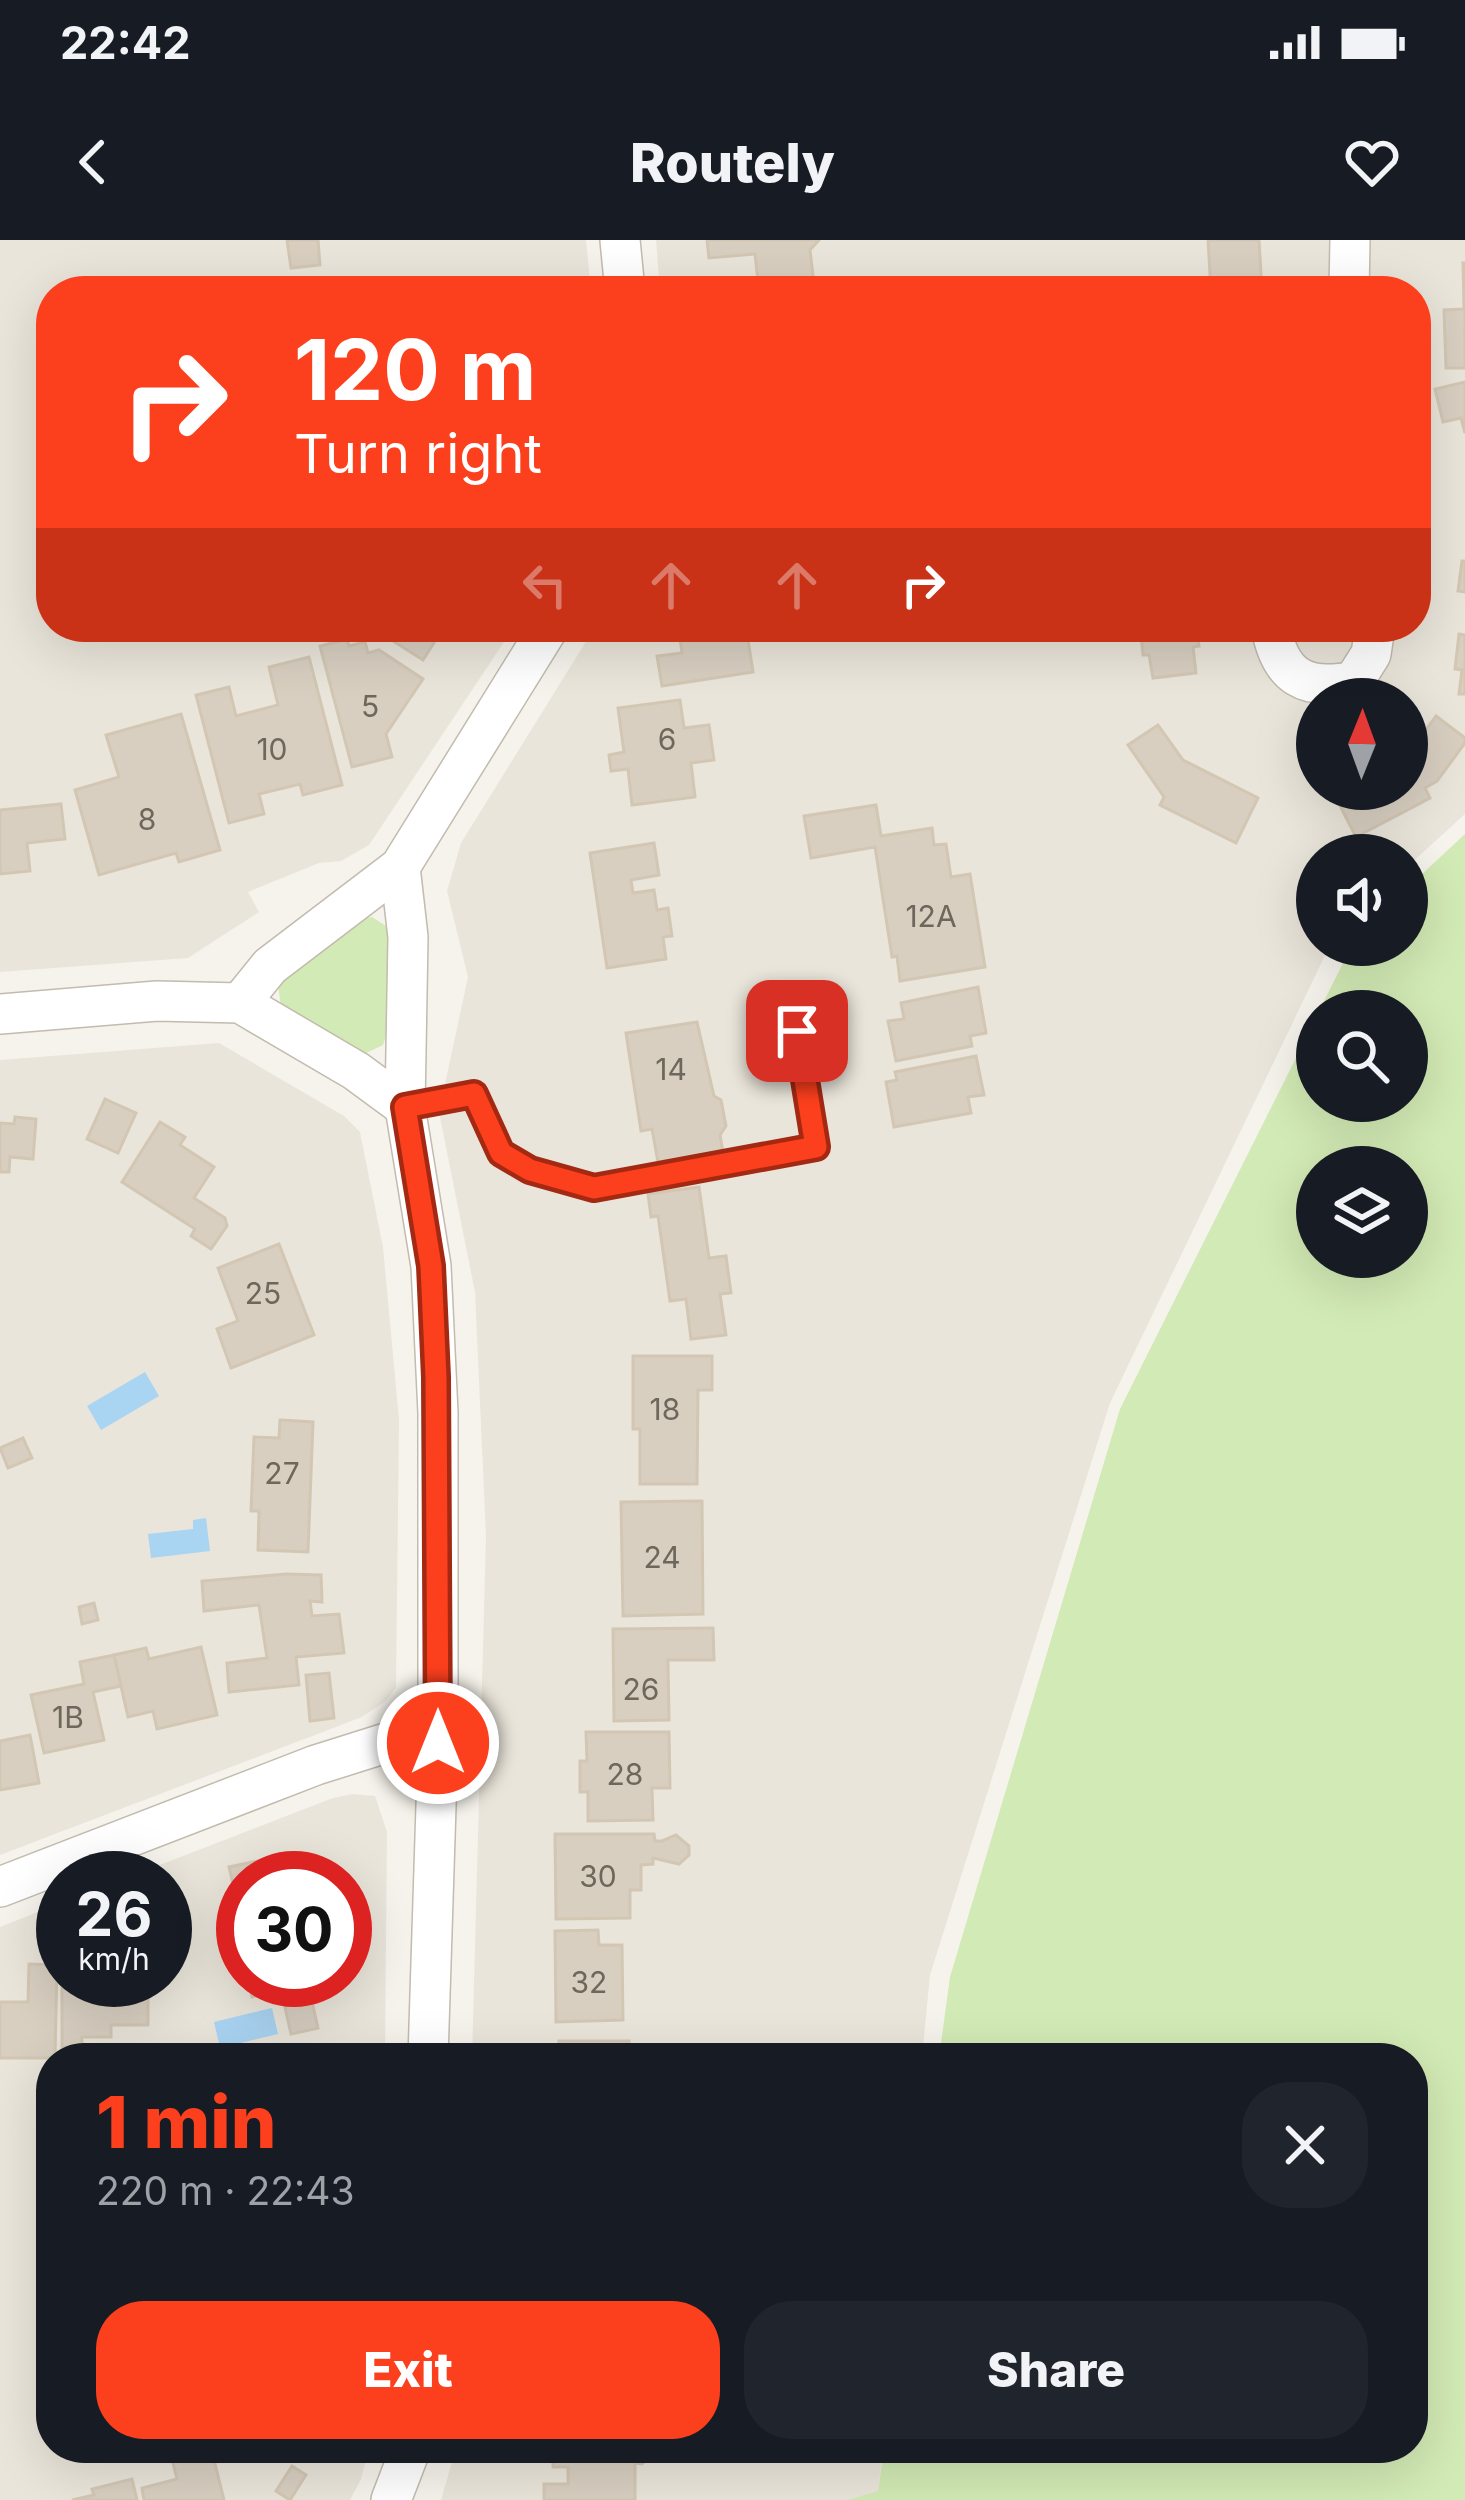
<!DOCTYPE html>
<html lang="en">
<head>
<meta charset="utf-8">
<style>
	:root { --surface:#171b24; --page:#20242c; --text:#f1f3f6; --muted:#9ea1a6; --accent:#fc3f1d }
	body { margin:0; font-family:Inter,sans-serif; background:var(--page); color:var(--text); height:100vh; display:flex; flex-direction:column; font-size:45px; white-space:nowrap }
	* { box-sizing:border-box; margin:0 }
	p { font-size:39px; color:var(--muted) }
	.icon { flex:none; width:66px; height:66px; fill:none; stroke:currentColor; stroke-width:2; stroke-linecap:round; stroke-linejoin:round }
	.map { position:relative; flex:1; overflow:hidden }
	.panel { position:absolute; left:36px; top:1803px; width:1392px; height:420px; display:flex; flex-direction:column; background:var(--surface); border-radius:48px; box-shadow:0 12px 48px #0002 }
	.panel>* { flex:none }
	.top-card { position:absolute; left:36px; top:36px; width:1395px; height:366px; border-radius:48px; box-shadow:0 12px 48px #0002; background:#fc3f1d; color:#fff; overflow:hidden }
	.needle { width:78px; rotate:1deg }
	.fabs { position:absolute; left:1296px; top:438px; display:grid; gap:24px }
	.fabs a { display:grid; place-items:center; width:132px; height:132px; border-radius:50%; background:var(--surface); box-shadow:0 12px 48px #0002; font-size:60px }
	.speed { position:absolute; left:36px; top:1611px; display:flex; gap:24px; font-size:60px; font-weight:700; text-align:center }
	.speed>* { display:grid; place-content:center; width:156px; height:156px; border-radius:50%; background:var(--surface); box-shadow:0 12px 48px #0002; line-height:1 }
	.speed small { font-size:30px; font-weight:400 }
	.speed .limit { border:18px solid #d22; background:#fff; color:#111 }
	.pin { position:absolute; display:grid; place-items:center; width:102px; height:102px; color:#fff; margin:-51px; border-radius:24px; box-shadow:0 6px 18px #0006 }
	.me { position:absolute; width:132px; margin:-66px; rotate:0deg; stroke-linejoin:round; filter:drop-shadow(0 0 9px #0008) }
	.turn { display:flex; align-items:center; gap:42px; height:252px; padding:0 60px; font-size:54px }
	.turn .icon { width:156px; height:156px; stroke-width:2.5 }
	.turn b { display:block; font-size:84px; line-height:102px }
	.lanes { display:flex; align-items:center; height:114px; padding:0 60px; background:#0003; justify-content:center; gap:60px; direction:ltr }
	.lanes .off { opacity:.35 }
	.round { display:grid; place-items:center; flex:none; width:126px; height:126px; border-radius:48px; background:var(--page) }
	.overview { display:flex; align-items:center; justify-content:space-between; height:204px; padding:0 60px }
	h1 { font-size:72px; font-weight:800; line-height:90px; color:var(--accent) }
	.primary-button { display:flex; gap:24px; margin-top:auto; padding:24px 60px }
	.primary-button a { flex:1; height:138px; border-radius:48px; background:var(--accent); color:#fff; font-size:48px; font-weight:800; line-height:138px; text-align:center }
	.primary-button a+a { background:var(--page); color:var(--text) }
	.status { display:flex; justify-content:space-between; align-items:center; height:84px; padding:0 60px; background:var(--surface); direction:ltr }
	.status svg { height:33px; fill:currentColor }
	header { display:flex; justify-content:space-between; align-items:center; height:156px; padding:0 60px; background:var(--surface); font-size:54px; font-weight:800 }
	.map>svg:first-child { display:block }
</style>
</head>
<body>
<div class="status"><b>22:42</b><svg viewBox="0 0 49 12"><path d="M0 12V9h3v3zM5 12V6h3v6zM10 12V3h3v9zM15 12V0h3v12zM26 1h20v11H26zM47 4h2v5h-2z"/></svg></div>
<header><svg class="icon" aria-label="back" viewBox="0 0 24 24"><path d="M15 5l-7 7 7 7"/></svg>Routely<svg class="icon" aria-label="heart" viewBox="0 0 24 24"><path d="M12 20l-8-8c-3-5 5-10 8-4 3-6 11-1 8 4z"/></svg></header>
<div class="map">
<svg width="1465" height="2260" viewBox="0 0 1465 2260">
	<rect width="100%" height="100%" fill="#f6f3ec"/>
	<g fill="#eae5da" fill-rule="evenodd">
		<polygon points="0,0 586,0 591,51 51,51 51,387 514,387 369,605 341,621 319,623 248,652 259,672 188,718 0,732"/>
		<path d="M656,0H1465V574L1407,627V615H1317V705H1330L1110,1163L930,1735L922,1818H472L486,1296L475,1052L439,872L468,737L447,651L461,603L595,387H1416V51H660ZM1317,459H1407V549H1317Z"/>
		<polygon points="219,803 344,876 360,892 383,1007 399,1180 396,1447 386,1461 362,1477 0,1615 0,820"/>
		<path d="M353,1554L375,1556L387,1592L385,1818H51V2208H369L361,2239L350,2260H0V1687L63,1662V1740H165V1638H126L333,1558ZM243,1638H345V1740H243Z"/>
		<polygon points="456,2208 883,2208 878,2252 847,2260 441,2260"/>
	</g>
	<g fill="#d2eab5" fill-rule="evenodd">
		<path d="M1465,594V2260H847L878,2251L884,2208H1413V1818H939L950,1737L1120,1169L1317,776V861H1407V771H1319L1352,705H1407V648ZM1317,927H1407V1017H1317Z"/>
		<polygon points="372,677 386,686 391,698 386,796 383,805 364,814 281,768 278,744 362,679"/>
	</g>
	<g fill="#a9d4f2">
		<polygon points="145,1132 159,1156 101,1190 87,1166"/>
		<polygon points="206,1278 210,1311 151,1318 148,1294 193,1289 193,1280"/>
		<polygon points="272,1768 278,1794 220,1808 214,1782"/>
	</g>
	<g fill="#d8cfc1" stroke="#d3c7b4" stroke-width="3">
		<polygon points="287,0 318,0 320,25 291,28"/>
		<polygon points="707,0 819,0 810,10 814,44 825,43 825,51 759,51 755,14 709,18"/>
		<polygon points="1208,0 1259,0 1262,51 1211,51"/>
		<polygon points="1463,23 1465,23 1465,128 1446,128 1444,70 1464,69"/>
		<polygon points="1465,142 1465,193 1461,178 1443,182 1435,149"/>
		<polygon points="1462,321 1465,321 1465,352 1458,351"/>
		<polygon points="377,387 444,387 423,420 379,392"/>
		<polygon points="689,387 746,387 753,432 662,446 657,416 682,413 680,398 691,396"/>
		<polygon points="1140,387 1196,387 1199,406 1193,407 1196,433 1153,438 1149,415 1143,415"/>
		<polygon points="1459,394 1465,395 1465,454 1459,454 1462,430 1455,429"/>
		<polygon points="347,399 349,406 365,402 368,413 379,410 423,439 386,494 392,517 352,527 320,406"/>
		<polygon points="309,417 342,545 303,555 300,544 259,554 264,574 229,583 196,455 229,447 236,476 278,465 269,427"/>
		<polygon points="680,460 684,488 709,485 714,520 691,523 695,557 632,565 628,529 611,531 609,515 624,512 618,468"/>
		<polygon points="181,474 220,610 179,622 176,613 99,635 75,550 119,537 106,495"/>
		<polygon points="1436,476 1465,498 1465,503 1437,541 1425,548 1430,558 1356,597 1333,552 1340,549 1407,549 1407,515"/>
		<polygon points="1158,485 1183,520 1258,558 1236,603 1160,565 1164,557 1128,505"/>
		<polygon points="61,564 65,599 27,603 30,631 0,634 0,570"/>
		<polygon points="876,565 881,596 932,588 934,605 946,604 951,637 970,634 985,727 900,741 897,716 892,717 875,607 811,618 804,576"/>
		<polygon points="654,603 659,635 631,640 633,653 654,650 657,670 668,668 672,696 663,697 666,719 607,728 590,613"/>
		<polygon points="978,747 986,793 970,796 972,806 896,821 888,781 904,779 901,763"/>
		<polygon points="697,782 714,856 721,860 726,886 720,895 724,918 659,928 652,889 641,891 626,793"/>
		<polygon points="976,816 984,855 968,857 971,873 894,887 886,842 897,840 895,832"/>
		<polygon points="105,859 136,873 118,913 87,899"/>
		<polygon points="15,877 36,879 33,919 10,917 9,932 0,932 0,883 14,884"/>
		<polygon points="160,882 185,897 180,905 214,927 194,958 225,978 227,986 211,1009 191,996 195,989 122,942"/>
		<polygon points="699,947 709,1018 726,1016 731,1053 720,1054 726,1095 691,1099 686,1059 670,1061 658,976 651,977 648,954"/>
		<polygon points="279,1004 314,1095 231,1128 217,1089 238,1081 218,1028"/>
		<polygon points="633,1116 712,1116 712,1150 698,1150 697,1244 640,1244 640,1189 633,1189"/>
		<polygon points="280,1180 313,1182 308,1312 258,1310 259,1271 251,1271 254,1197 279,1198"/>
		<polygon points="23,1198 32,1218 8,1228 0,1208"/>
		<polygon points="702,1261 703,1374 623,1376 621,1262"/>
		<polygon points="286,1334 321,1335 322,1362 310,1361 312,1376 339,1374 344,1413 296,1417 299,1445 229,1452 227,1423 267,1418 259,1365 204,1371 202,1341"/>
		<polygon points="94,1363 98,1380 82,1384 79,1367"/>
		<polygon points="713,1388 714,1420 668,1420 669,1480 614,1481 613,1389"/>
		<polygon points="201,1407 217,1475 157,1489 153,1471 128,1477 114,1415 146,1408 149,1419"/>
		<polygon points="114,1415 121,1446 93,1452 104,1500 44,1513 31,1455 84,1444 80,1422"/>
		<polygon points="329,1433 334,1478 310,1481 306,1435"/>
		<polygon points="586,1492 669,1492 670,1548 652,1548 653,1580 588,1581 588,1552 580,1552 580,1521 587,1521"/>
		<polygon points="30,1495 39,1543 0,1550 0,1501"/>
		<polygon points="555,1594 654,1594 655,1601 662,1601 676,1595 689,1606 689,1615 679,1624 653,1618 653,1624 641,1625 641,1650 630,1650 630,1678 556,1679"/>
		<polygon points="272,1618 276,1638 243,1638 243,1720 229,1722 223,1699 238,1696 228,1654 235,1652 229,1627"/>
		<polygon points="598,1690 599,1705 622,1705 623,1780 556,1782 555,1691"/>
		<polygon points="29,1724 57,1725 55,1818 0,1818 0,1762 28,1762"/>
		<polygon points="62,1725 63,1740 148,1740 148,1785 111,1785 111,1797 82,1797 82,1808 62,1807"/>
		<polygon points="248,1740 307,1740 318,1788 291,1794 281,1750 252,1757"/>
		<rect x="559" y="1801" width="70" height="17"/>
		<polygon points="296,1805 295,1818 262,1818"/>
		<polygon points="198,2208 211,2208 224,2260 144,2260 142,2248 177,2239 171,2215"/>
		<rect x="240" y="2208" width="34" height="13"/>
		<polygon points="553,2208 649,2208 650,2216 642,2224 635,2223 635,2260 544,2260 544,2244 568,2244 568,2227 553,2227"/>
		<polygon points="292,2226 306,2235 290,2260 276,2251"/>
		<polygon points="132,2239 137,2260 72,2260 94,2255 92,2249"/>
	</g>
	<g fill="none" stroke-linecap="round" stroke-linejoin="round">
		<defs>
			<polyline id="service" points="405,867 474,854 501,913 530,930 594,948 816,907 797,791"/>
			<g id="minor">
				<polyline points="620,0 625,51"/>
				<polyline points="1349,51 1350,0"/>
				<path d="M1271,387C1280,437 1305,451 1354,441L1371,414L1375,387"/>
				<polyline points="400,627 408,697 405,867 431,1026 438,1173 438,1503 428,1818"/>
				<polyline points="240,763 270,726 400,627 549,387"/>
				<polyline points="0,774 157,761 240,763 356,831 405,867"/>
				<polyline points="0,1647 316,1525 389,1502 438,1503"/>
				<polyline points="391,2260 411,2208"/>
			</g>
		</defs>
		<use href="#service" stroke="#c2bbae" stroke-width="21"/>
		<use href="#minor" stroke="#c2bbae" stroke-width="42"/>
		<use href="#service" stroke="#fff" stroke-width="18"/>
		<use href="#minor" stroke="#fff" stroke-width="39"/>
	</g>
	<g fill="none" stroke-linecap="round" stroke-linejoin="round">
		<defs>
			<polyline id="route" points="438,1503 436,1137 431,1026 405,867 474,854 501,913 530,930 594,948 816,907 797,791"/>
		</defs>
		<use href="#route" stroke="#a42913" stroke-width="30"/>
		<use href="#route" stroke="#fc3f1d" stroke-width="21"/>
	</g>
	<g text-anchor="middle" stroke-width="10" stroke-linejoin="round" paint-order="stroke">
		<g font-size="30" fill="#6e675b">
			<text x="370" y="477">5</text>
			<text x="667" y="510">6</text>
			<text x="272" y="520">10</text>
			<text x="147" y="590">8</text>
			<text x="931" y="687">12A</text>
			<text x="671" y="840">14</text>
			<text x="263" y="1064">25</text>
			<text x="665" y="1180">18</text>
			<text x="282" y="1244">27</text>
			<text x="662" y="1328">24</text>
			<text x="641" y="1460">26</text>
			<text x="68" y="1488">1B</text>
			<text x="625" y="1545">28</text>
			<text x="598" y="1647">30</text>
			<text x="589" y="1753">32</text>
		</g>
	</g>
</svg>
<div class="fabs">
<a><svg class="needle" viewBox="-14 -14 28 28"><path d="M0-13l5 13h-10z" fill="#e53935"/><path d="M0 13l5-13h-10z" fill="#9ea1a6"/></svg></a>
<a><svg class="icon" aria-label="sound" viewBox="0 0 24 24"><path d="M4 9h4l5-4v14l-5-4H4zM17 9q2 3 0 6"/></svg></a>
<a><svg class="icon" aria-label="search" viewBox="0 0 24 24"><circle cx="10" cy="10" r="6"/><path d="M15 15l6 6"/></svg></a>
<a><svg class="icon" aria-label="layers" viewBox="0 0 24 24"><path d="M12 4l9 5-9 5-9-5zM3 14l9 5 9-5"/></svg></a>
</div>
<div class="speed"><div>26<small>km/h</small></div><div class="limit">30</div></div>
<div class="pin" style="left:797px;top:791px;background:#d93025"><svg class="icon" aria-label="arrive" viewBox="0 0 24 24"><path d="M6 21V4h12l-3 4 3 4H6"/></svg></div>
<svg class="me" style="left:438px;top:1503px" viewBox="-20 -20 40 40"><circle r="17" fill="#fc3f1d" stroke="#fff" stroke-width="3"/><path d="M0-11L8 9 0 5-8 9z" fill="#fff"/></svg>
<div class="top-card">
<div class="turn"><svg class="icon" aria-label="right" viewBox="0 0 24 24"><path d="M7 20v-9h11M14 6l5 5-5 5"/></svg><div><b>120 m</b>Turn right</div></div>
<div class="lanes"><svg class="icon off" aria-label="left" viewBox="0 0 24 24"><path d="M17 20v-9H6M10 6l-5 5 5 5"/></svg><svg class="icon off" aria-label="ahead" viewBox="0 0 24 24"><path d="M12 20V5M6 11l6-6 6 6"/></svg><svg class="icon off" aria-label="ahead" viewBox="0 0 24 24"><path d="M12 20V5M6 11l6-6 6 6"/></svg><svg class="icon" aria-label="right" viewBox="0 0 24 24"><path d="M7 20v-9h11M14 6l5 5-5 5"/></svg></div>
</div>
<section class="panel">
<div class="overview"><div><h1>1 min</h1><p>220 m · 22:43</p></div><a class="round"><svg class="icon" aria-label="close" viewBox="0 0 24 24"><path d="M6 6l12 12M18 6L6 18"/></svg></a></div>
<div class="primary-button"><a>Exit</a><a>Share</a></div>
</section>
</div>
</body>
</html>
